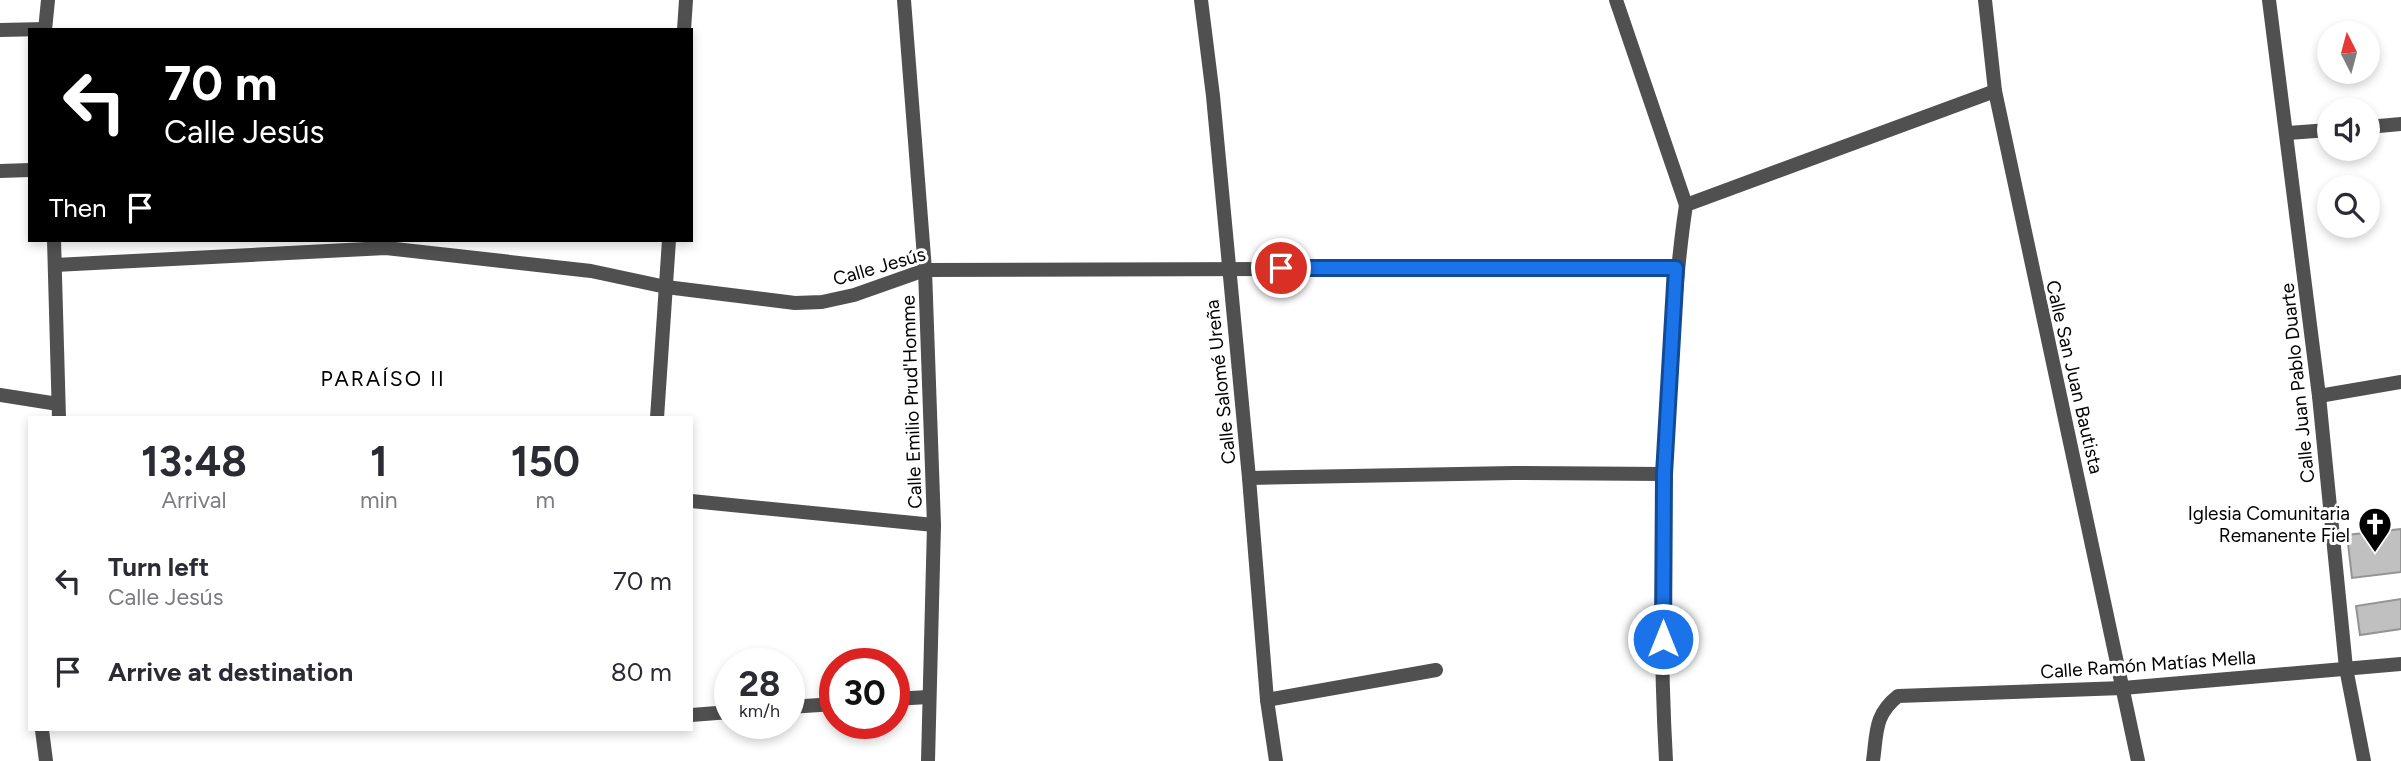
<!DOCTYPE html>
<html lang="en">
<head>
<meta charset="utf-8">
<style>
	:root { --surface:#fff; --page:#f2f2f3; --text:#2b2b33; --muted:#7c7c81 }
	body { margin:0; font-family:Figtree,sans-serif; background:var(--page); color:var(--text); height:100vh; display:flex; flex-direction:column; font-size:26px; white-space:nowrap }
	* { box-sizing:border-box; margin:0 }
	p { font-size:23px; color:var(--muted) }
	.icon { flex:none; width:38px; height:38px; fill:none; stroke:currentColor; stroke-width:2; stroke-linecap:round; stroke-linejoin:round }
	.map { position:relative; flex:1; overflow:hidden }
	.side { position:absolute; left:28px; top:416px; width:665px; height:315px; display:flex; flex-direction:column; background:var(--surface); border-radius:0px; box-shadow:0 4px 10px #0003 }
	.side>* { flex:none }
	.hud { position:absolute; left:28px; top:28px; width:665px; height:214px; border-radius:0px; box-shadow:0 4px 10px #0003; background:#000; color:#fff; overflow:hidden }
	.needle { width:46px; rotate:354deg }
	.fabs { position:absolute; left:2317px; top:21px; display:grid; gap:14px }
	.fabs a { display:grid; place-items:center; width:63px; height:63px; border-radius:50%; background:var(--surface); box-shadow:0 4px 10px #0003; font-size:35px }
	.speed { position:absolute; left:714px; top:648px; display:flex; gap:14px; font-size:35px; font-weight:700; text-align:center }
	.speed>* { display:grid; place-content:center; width:91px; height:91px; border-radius:50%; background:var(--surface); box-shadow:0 4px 10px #0003; line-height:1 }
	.speed small { font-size:18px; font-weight:400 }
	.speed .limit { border:10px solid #d22; background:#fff; color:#111 }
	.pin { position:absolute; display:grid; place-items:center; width:60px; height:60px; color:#fff; margin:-30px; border:4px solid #fff; border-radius:50%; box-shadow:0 2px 7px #0007 }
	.me { position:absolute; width:77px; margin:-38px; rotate:0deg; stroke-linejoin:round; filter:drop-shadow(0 0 5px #0008) }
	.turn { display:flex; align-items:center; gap:24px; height:147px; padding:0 21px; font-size:32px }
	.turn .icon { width:91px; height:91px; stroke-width:2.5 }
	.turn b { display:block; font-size:49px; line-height:60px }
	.then { display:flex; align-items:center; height:66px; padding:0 21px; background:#0003; gap:14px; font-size:26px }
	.eta { display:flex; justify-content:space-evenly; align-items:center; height:119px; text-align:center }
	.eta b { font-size:42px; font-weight:700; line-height:49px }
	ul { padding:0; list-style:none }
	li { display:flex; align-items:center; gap:21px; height:91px; padding:0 21px }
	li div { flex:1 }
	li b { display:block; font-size:26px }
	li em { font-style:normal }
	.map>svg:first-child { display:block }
</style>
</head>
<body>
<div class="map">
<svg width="2401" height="761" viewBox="0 0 2401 761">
	<rect width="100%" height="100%" fill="#fff"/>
	<g fill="#c0c0c0" stroke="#949494" stroke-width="2">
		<polygon points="2401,529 2401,572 2352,578 2347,535"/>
		<polygon points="2401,599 2401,629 2360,635 2356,606"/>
	</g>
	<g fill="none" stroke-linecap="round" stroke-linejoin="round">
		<polyline stroke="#505050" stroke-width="14" points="1267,700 1436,670"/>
		<g stroke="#505050" stroke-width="14">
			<polyline points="904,0 925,270 934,525 928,761"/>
			<polyline points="1201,0 1213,96 1249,478 1267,700 1276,761"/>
			<polyline points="1616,0 1686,205"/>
			<polyline points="1985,0 1995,91 2138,761"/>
			<polyline points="2269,0 2319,396 2346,668 2364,761"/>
			<polyline points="0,30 45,29"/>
			<polyline points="45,30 48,0"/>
			<polyline points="684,30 686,0"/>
			<polyline points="2368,127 2401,124"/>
			<polyline points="2288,133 2329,130"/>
			<polyline points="0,171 30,170"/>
			<polyline points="54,240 59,418"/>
			<polyline points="55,265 386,248 591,271 666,287 795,303 822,302 854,295 925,270 1676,268"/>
			<polyline points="0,395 58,404"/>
			<polyline points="2319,396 2401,382"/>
			<polyline points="657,418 669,240"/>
			<polyline points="1249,478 1513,473 1664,474"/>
			<polyline points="691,501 934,525"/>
			<polyline points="894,699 928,697"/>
			<polyline points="789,707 835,704"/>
			<polyline points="691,715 730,712"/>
			<polyline points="42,730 46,761"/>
			<path d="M1666,761C1659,636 1661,509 1670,384C1673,324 1677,264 1686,205L1995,91"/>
			<path d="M1873,761C1877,733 1874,715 1898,696L2123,688L2401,664"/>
		</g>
	</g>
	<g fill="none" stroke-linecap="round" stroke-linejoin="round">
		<defs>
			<polyline id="route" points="1281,268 1676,268 1664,474 1663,639"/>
		</defs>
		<use href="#route" stroke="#114b97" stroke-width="18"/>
		<use href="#route" stroke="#1a73e8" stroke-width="12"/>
	</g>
	<defs>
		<symbol id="church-pin" viewBox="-11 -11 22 30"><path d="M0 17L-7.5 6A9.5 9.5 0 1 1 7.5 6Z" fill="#000" stroke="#fff"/><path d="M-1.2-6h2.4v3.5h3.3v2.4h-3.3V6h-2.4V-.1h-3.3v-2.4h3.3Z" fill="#fff"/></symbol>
	</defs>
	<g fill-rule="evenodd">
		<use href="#church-pin" x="2356" y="505" width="38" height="52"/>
	</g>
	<g text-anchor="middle" stroke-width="6" stroke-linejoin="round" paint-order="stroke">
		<g font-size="19" fill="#000" stroke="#fff">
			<text transform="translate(879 266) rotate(-16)" y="7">Calle Jesús</text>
			<text transform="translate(2075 377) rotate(77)" y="7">Calle San Juan Bautista</text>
			<text transform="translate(1220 382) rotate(-96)" y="7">Calle Salomé Ureña</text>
			<text transform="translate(2297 383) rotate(-96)" y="7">Calle Juan Pablo Duarte</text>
			<text transform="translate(911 402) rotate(-92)" y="7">Calle Emilio Prud'Homme</text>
			<text transform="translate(2148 664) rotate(-4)" y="7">Calle Ramón Matías Mella</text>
		</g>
		<g font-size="19" fill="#000" stroke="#fff" text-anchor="end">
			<text x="2350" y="520">Iglesia Comunitaria<tspan x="2350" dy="22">Remanente Fiel</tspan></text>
		</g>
		<g font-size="21" letter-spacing="2" fill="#000" stroke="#fff">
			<text x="383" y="386">PARAÍSO II</text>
		</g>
	</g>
</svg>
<div class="fabs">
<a><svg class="needle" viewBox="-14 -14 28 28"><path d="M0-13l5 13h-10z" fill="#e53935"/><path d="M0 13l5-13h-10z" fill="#7c7c81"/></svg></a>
<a><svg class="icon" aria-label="sound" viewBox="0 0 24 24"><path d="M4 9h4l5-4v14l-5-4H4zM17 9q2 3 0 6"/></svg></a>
<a><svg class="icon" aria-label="search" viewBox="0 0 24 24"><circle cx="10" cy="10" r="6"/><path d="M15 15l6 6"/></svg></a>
</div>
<div class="speed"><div>28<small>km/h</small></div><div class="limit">30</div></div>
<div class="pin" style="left:1281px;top:268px;background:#d93025"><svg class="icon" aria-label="arrive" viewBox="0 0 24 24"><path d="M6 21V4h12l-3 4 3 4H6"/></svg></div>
<svg class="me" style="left:1663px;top:639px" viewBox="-20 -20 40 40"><circle r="17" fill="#1a73e8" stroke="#fff" stroke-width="3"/><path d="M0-11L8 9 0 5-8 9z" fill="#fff"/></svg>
<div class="hud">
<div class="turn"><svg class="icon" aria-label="left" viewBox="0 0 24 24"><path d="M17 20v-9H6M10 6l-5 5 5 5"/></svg><div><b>70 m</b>Calle Jesús</div></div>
<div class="then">Then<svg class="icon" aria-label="arrive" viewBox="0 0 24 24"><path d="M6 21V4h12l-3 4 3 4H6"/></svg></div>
</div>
<section class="side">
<div class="eta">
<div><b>13:48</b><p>Arrival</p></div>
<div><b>1</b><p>min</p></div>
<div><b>150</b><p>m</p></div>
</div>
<ul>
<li><svg class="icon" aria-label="left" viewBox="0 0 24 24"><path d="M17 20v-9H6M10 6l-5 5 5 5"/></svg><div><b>Turn left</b><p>Calle Jesús</p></div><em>70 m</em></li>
<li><svg class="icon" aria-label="arrive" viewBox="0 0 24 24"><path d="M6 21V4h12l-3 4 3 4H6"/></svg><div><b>Arrive at destination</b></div><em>80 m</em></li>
</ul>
</section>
</div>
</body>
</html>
